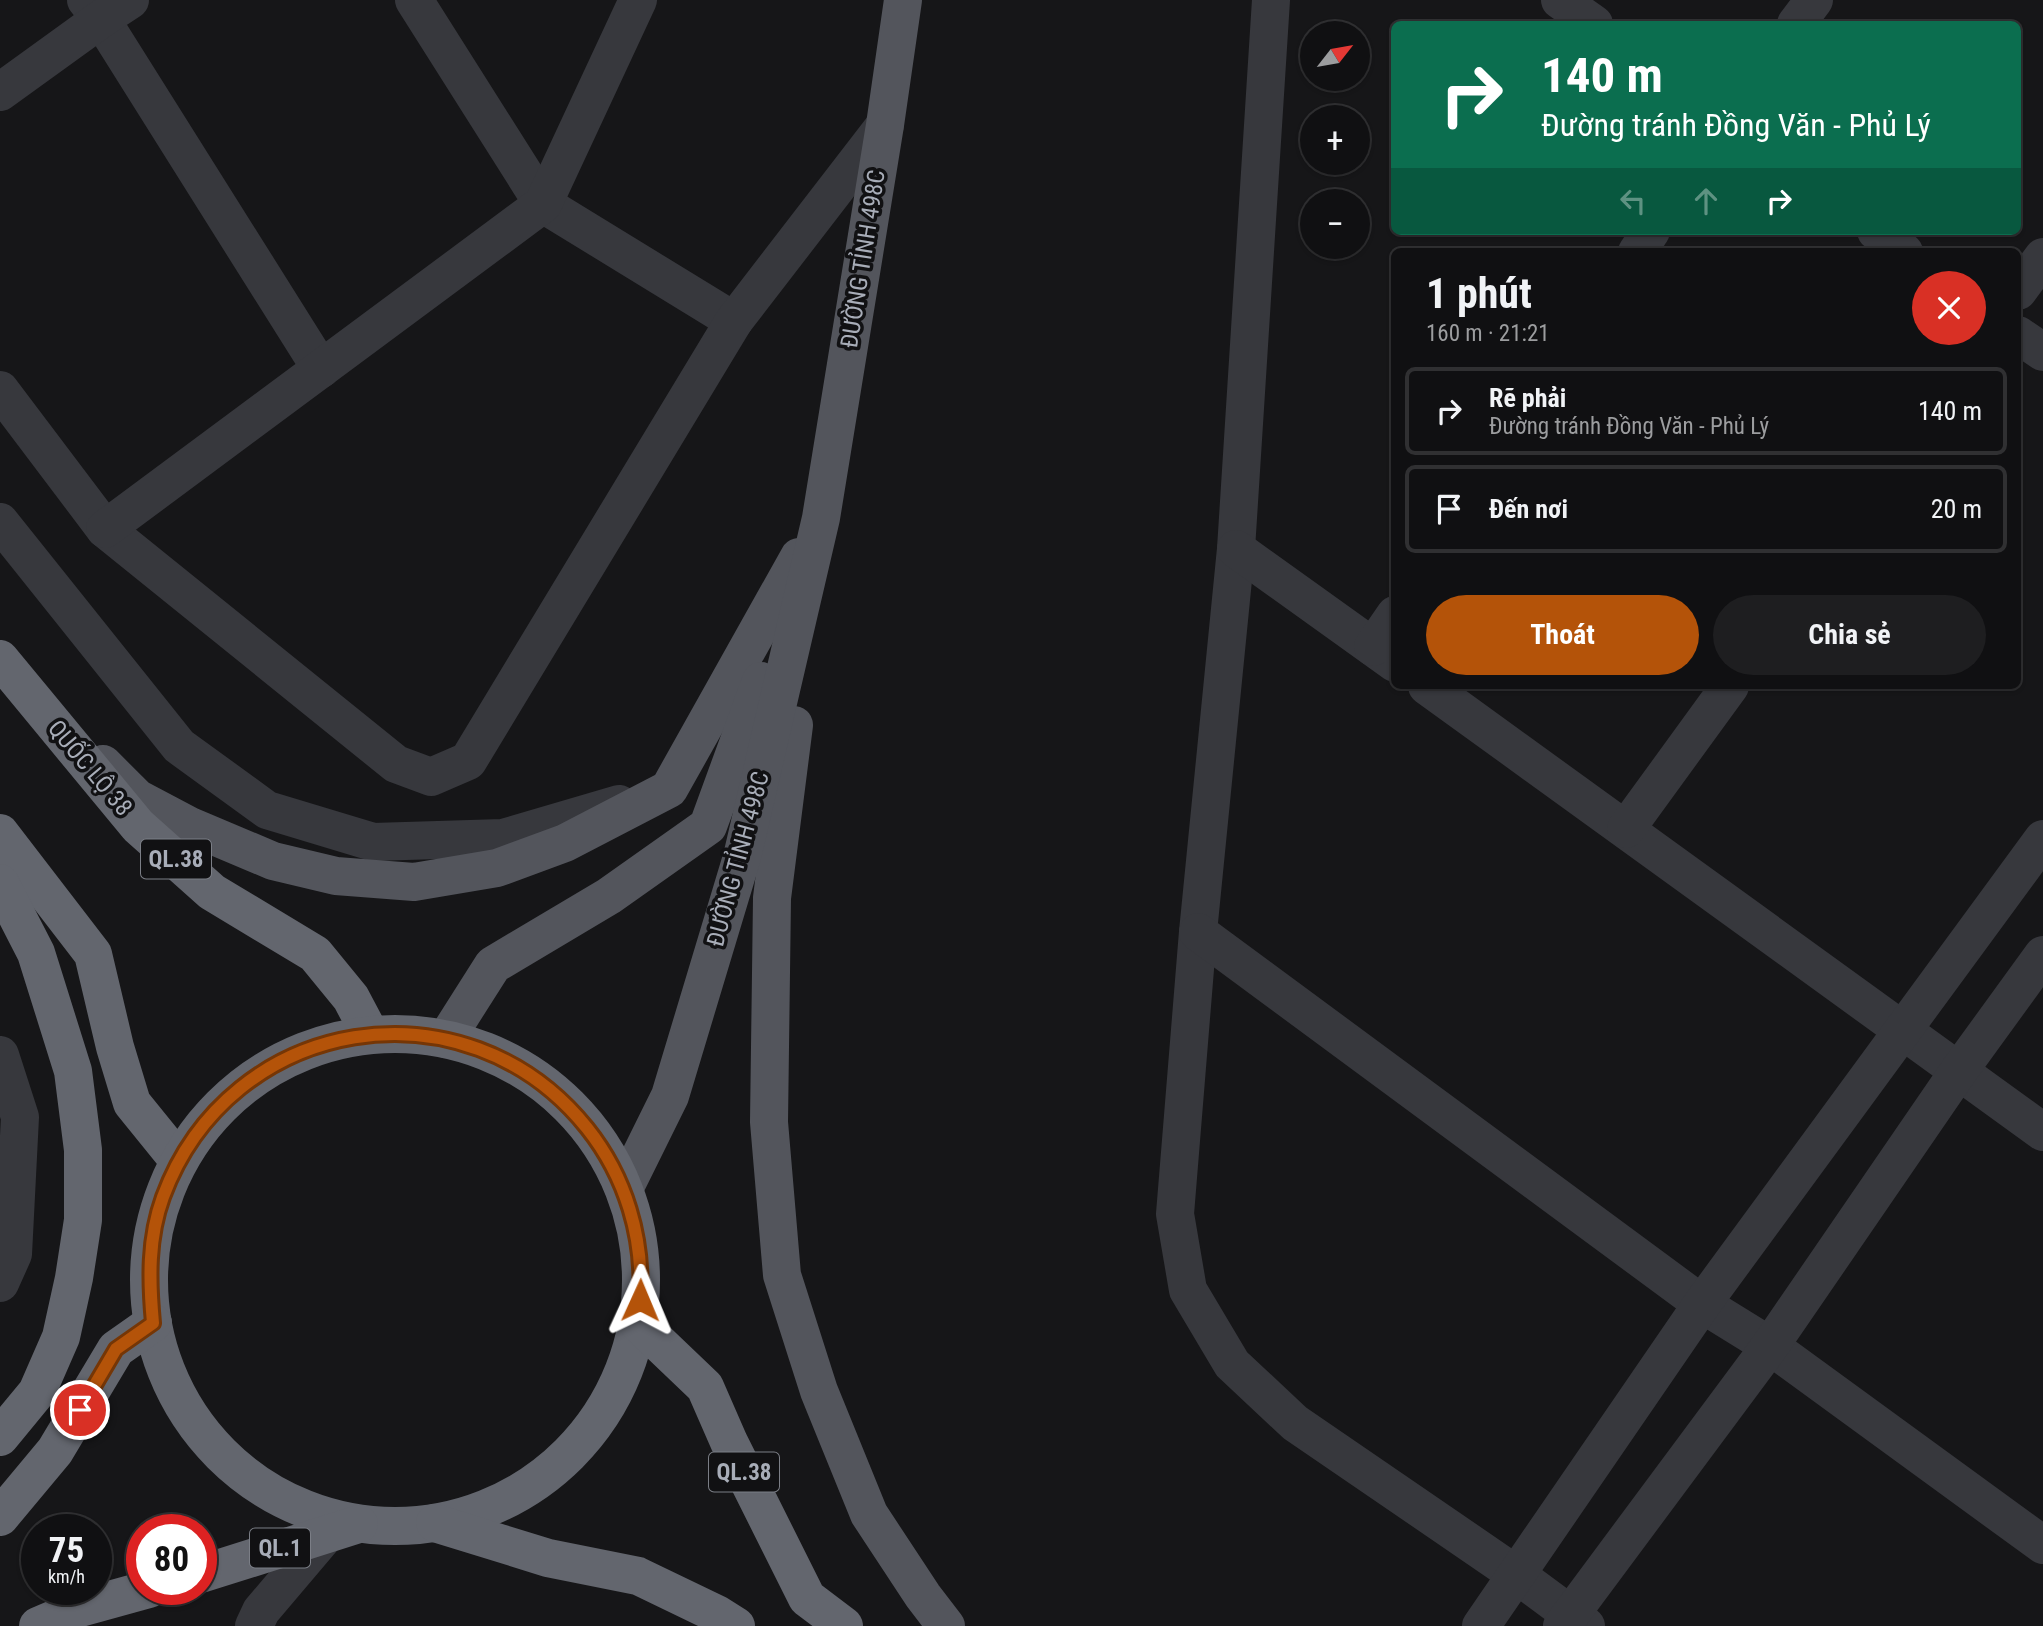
<!DOCTYPE html>
<html lang="vi">
<head>
<meta charset="utf-8">
<style>
	:root { --surface:#101012; --page:#1e1e20; --text:#f1f3f6; --muted:#9c9d9f; --line:#303032; --accent:#b45309 }
	body { margin:0; font-family:"Roboto Condensed",sans-serif; background:var(--page); color:var(--text); height:100vh; display:flex; flex-direction:column; font-size:26px; white-space:nowrap }
	* { box-sizing:border-box; margin:0 }
	p { font-size:23px; color:var(--muted) }
	.icon { flex:none; width:38px; height:38px; fill:none; stroke:currentColor; stroke-width:2; stroke-linecap:round; stroke-linejoin:round }
	.map { position:relative; flex:1; overflow:hidden }
	.details { position:absolute; left:1391px; top:248px; width:630px; height:441px; display:flex; flex-direction:column; background:var(--surface); border-radius:10px; box-shadow:0 2px 5px #0004,0 0 0 2px var(--line) }
	.details>* { flex:none }
	.top-card { position:absolute; left:1391px; top:21px; width:630px; height:214px; border-radius:10px; box-shadow:0 2px 5px #0004,0 0 0 2px var(--line); background:#0b6e4f; color:#fff; overflow:hidden }
	.needle { width:46px; rotate:59deg }
	.tools { position:absolute; left:1300px; top:21px; display:grid; gap:14px }
	.tools a { display:grid; place-items:center; width:70px; height:70px; border-radius:50%; background:var(--surface); box-shadow:0 2px 5px #0004,0 0 0 2px var(--line); font-size:35px }
	.speed { position:absolute; left:21px; top:1514px; display:flex; gap:14px; font-size:35px; font-weight:700; text-align:center }
	.speed>* { display:grid; place-content:center; width:91px; height:91px; border-radius:50%; background:var(--surface); box-shadow:0 2px 5px #0004,0 0 0 2px var(--line); line-height:1 }
	.speed small { font-size:18px; font-weight:400 }
	.speed .limit { border:10px solid #d22; background:#fff; color:#111 }
	.pin { position:absolute; display:grid; place-items:center; width:60px; height:60px; color:#fff; margin:-30px; border:4px solid #fff; border-radius:50%; box-shadow:0 2px 7px #0007 }
	.me { position:absolute; width:77px; margin:-38px; rotate:1deg; stroke-linejoin:round; filter:drop-shadow(0 0 5px #0008) }
	.turn { display:flex; align-items:center; gap:24px; height:147px; padding:0 35px; font-size:32px }
	.turn .icon { width:91px; height:91px; stroke-width:2.5 }
	.turn b { display:block; font-size:49px; line-height:60px }
	.lanes { display:flex; align-items:center; height:66px; padding:0 35px; background:#0003; justify-content:center; gap:35px; direction:ltr }
	.lanes .off { opacity:.35 }
	.round { display:grid; place-items:center; flex:none; width:74px; height:74px; border-radius:37px; background:var(--page) }
	.overview { display:flex; align-items:center; justify-content:space-between; height:119px; padding:0 35px }
	h1 { font-size:42px; font-weight:700; line-height:52px }
	.primary-button { display:flex; gap:14px; margin-top:auto; padding:14px 35px }
	.primary-button a { flex:1; height:80px; border-radius:42px; background:var(--accent); color:#fff; font-size:28px; font-weight:700; line-height:80px; text-align:center }
	.primary-button a+a { background:var(--page); color:var(--text) }
	ul { padding:0; list-style:none }
	li { display:flex; align-items:center; gap:21px; height:88px; margin:0 14px 10px; padding:0 21px; border:4px solid var(--line); border-radius:10px }
	li div { flex:1 }
	li b { display:block; font-size:26px }
	li em { font-style:normal }
	.map>svg:first-child { display:block }
</style>
</head>
<body>
<div class="map">
<svg width="2043" height="1626" viewBox="0 0 2043 1626">
	<rect width="100%" height="100%" fill="#161618"/>
	<g fill="none" stroke-linecap="round" stroke-linejoin="round">
		<g stroke="#37383d" stroke-width="38">
			<polyline points="86,0 101,19 321,369"/>
			<polyline points="414,0 543,204 734,321"/>
			<polyline points="1271,0 1236,549 1198,932 1175,1214 1188,1290 1232,1364 1295,1423 1517,1575 1586,1626"/>
			<polyline points="1560,0 1594,24"/>
			<polyline points="1796,24 1814,0"/>
			<polyline points="0,92 101,19 130,0"/>
			<polyline points="1876,231 1904,252"/>
			<polyline points="1637,252 1651,231"/>
			<polyline points="2018,291 2043,257"/>
			<polyline points="2018,335 2043,352"/>
			<polyline points="0,390 105,529 396,764 431,777 468,761 734,321 885,125"/>
			<polyline points="0,522 179,746 267,810 373,842 503,838 619,804"/>
			<polyline points="105,529 543,204 638,0"/>
			<polyline points="1236,549 1395,663"/>
			<polyline points="1373,647 1395,615"/>
			<polyline points="1427,686 2043,1132"/>
			<polyline points="1626,829 1730,686"/>
			<polyline points="1198,932 1702,1304 1770,1346 2043,1545"/>
			<polyline points="0,1055 20,1117 13,1254 0,1283"/>
			<polyline points="254,1626 261,1611 328,1532"/>
			<polyline points="1481,1626 1702,1304 2043,839"/>
			<polyline points="1562,1626 1770,1346 1958,1072 2043,955"/>
		</g>
		<g stroke="#53555c" stroke-width="38">
			<polyline points="794,725 772,898 769,1122 782,1275 819,1391 869,1514 923,1596 946,1626"/>
			<polyline points="103,764 137,798 190,826 273,861 336,876 414,882 497,868 565,843 669,789 799,557"/>
			<polyline points="446,1039 493,965 609,896 708,826 761,681"/>
			<polyline points="624,1189 670,1096 742,857 821,518 885,125 903,0"/>
		</g>
		<g stroke="#63666e" stroke-width="38">
			<polyline points="0,659 138,826 212,892 315,954 351,998 370,1034"/>
			<polyline points="0,833 93,954 115,1047 132,1103 179,1161"/>
			<polyline points="0,883 36,953 73,1071 83,1150 83,1220 74,1278 61,1337 37,1392 0,1437"/>
			<circle cx="395" cy="1280" r="246"/>
			<polyline points="638,1323 705,1387 729,1442 807,1598 844,1626"/>
			<polyline points="0,1517 55,1451 116,1349 153,1323"/>
			<polyline points="435,1523 548,1558 638,1576 717,1614 736,1626"/>
			<polyline points="201,1574 359,1524"/>
			<polyline points="38,1626 80,1608 149,1589"/>
		</g>
	</g>
	<g fill="none" stroke-linecap="round" stroke-linejoin="round">
		<defs>
			<path id="route" d="M80,1410L116,1349L153,1323C149,1280 148,1238 163,1197C230,1015 465,976 587,1128C626,1177 644,1238 640,1300"/>
		</defs>
		<use href="#route" stroke="#753606" stroke-width="18"/>
		<use href="#route" stroke="#b45309" stroke-width="12"/>
	</g>
	<g text-anchor="middle" stroke-width="7" stroke-linejoin="round" paint-order="stroke">
		<g fill="#111113" stroke="#7b7e86" stroke-width="2">
			<rect x="141" y="839.5" width="70" height="39" rx="5"/>
			<rect x="709" y="1452.5" width="70" height="39" rx="5"/>
			<rect x="250" y="1528.5" width="60" height="39" rx="5"/>
		</g>
		<g font-size="23" font-weight="bold" fill="#a8adb8">
			<text x="176" y="867">QL.38</text>
			<text x="744" y="1480">QL.38</text>
			<text x="280" y="1556">QL.1</text>
		</g>
		<g font-size="24" fill="#a8adb8" stroke="#111113">
			<text transform="translate(863 259) rotate(-81)" y="8">ĐƯỜNG TỈNH 498C</text>
			<text transform="translate(90 768) rotate(50)" y="8">QUỐC LỘ 38</text>
			<text transform="translate(738 859) rotate(-75)" y="8">ĐƯỜNG TỈNH 498C</text>
		</g>
	</g>
</svg>
<div class="tools">
<a><svg class="needle" viewBox="-14 -14 28 28"><path d="M0-13l5 13h-10z" fill="#e53935"/><path d="M0 13l5-13h-10z" fill="#9c9d9f"/></svg></a>
<a>+</a>
<a>−</a>
</div>
<div class="speed"><div>75<small>km/h</small></div><div class="limit">80</div></div>
<div class="pin" style="left:80px;top:1410px;background:#d93025"><svg class="icon" aria-label="arrive" viewBox="0 0 24 24"><path d="M6 21V4h12l-3 4 3 4H6"/></svg></div>
<svg class="me" style="left:640px;top:1300px" viewBox="-20 -20 40 40"><path d="M0-17L14 15 0 8-14 15z" fill="#b45309" stroke="#fff" stroke-width="4"/></svg>
<div class="top-card">
<div class="turn"><svg class="icon" aria-label="right" viewBox="0 0 24 24"><path d="M7 20v-9h11M14 6l5 5-5 5"/></svg><div><b>140 m</b>Đường tránh Đồng Văn - Phủ Lý</div></div>
<div class="lanes"><svg class="icon off" aria-label="left" viewBox="0 0 24 24"><path d="M17 20v-9H6M10 6l-5 5 5 5"/></svg><svg class="icon off" aria-label="ahead" viewBox="0 0 24 24"><path d="M12 20V5M6 11l6-6 6 6"/></svg><svg class="icon" aria-label="right" viewBox="0 0 24 24"><path d="M7 20v-9h11M14 6l5 5-5 5"/></svg></div>
</div>
<section class="details">
<div class="overview"><div><h1>1 phút</h1><p>160 m · 21:21</p></div><a class="round" style="background:#d93025;color:#fff"><svg class="icon" aria-label="close" viewBox="0 0 24 24"><path d="M6 6l12 12M18 6L6 18"/></svg></a></div>
<ul>
<li><svg class="icon" aria-label="right" viewBox="0 0 24 24"><path d="M7 20v-9h11M14 6l5 5-5 5"/></svg><div><b>Rẽ phải</b><p>Đường tránh Đồng Văn - Phủ Lý</p></div><em>140 m</em></li>
<li><svg class="icon" aria-label="arrive" viewBox="0 0 24 24"><path d="M6 21V4h12l-3 4 3 4H6"/></svg><div><b>Đến nơi</b></div><em>20 m</em></li>
</ul>
<div class="primary-button"><a>Thoát</a><a>Chia sẻ</a></div>
</section>
</div>
</body>
</html>
